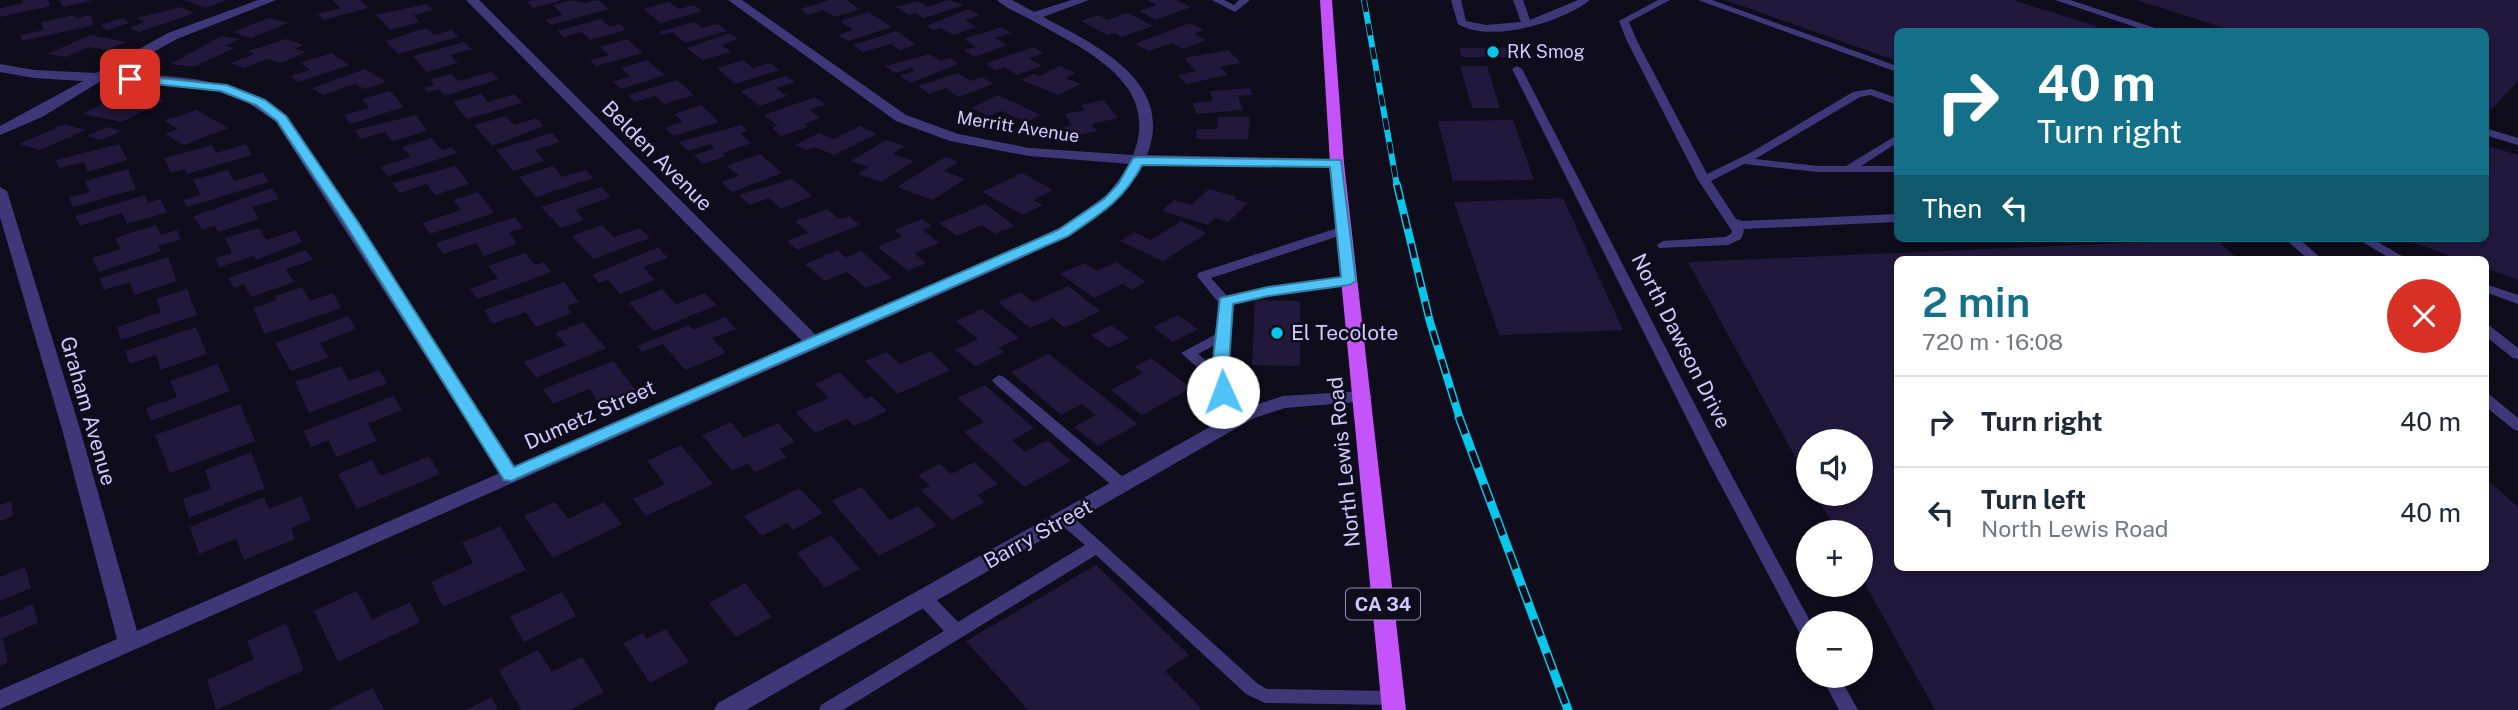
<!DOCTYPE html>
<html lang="en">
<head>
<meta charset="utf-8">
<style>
	:root { --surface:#fff; --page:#f2f2f3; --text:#1f2937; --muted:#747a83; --line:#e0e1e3; --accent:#147088 }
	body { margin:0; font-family:"Public Sans",sans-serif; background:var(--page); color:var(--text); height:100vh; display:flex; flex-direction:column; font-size:26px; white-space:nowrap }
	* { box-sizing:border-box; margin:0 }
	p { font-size:23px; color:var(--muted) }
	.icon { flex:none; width:38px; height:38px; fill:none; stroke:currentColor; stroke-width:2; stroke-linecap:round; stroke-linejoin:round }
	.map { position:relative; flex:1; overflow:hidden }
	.sheet { position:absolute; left:1894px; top:256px; width:595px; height:315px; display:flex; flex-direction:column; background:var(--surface); border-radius:10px; box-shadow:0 4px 10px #0003 }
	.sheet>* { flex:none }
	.top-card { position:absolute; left:1894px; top:28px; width:595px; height:214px; border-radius:10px; box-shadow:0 4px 10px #0003; background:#147088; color:#fff; overflow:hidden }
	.tools { position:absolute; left:1796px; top:429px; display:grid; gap:14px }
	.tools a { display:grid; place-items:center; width:77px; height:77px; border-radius:50%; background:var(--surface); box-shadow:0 4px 10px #0003; font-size:35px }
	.pin { position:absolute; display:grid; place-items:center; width:60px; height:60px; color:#fff; margin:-30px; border-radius:14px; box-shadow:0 4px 10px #0006 }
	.me { position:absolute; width:77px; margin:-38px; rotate:358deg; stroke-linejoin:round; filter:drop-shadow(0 0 5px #0008) }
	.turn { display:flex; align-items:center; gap:24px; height:147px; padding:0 28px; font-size:32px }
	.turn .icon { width:91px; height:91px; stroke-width:2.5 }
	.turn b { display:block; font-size:49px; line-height:60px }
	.then { display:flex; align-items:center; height:66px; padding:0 28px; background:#0003; gap:14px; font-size:26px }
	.round { display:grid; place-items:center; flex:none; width:74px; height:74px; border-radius:37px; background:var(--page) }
	.head { display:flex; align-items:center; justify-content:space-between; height:119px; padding:0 28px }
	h1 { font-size:42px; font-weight:600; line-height:52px; color:var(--accent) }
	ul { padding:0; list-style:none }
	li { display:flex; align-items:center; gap:21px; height:91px; padding:0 28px; border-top:2px solid var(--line) }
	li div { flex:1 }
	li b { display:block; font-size:26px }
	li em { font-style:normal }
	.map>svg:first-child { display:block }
</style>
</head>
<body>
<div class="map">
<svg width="2518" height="710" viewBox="0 0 2518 710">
	<rect width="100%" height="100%" fill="#0f0c1c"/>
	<g fill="#21183c">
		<polygon points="22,0 48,0 50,6 0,17 0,8 23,3"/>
		<polygon points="59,0 90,0 90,1 63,7"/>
		<polygon points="184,0 222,0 225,1 205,8"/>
		<polygon points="332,0 360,0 368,8 323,20 318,14 340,8"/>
		<polygon points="535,0 559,0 560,1 533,8 527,2"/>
		<polygon points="572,0 585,3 598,0 609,9 551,25 545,20 563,15 553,5"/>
		<polygon points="830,0 846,0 860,9 835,17 823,10 808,15 800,9"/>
		<polygon points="949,0 964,5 924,18 915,13 909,15 896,7 918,1 928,7"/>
		<polygon points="1147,0 1177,0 1191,7 1156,20 1139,11 1157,5"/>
		<polygon points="1725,0 2013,0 2096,26 2088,32 1897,32 1897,61"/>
		<polygon points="2136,0 2518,0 2518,81 2485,116 2485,32 2237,32"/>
		<polygon points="669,2 679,9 694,5 702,11 661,23 643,9"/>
		<polygon points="426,4 433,10 414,15 420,22 390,30 376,15"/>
		<polygon points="181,7 195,13 139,32 129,28 145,22 136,18"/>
		<polygon points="969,9 980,15 965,20 976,27 953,35 941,28 934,30 926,26"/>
		<polygon points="868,12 892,27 848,41 838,35 853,30 840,21"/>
		<polygon points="1128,13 1153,26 1122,37 1115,33 1108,35 1081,21 1098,15 1107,20"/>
		<polygon points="74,15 76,18 90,15 94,25 22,41 20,35 44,30 41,22"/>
		<polygon points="123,18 130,23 107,30 100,25"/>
		<polygon points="269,18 288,23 251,38 233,32"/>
		<polygon points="601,19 610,27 619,24 626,30 590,40 582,32 564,37 557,31"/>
		<polygon points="694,22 702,28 718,24 727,31 685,43 673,32 662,35 658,32"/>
		<polygon points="1190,23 1204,30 1194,34 1206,40 1184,49 1172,43 1149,51 1134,44"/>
		<polygon points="1001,27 1011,33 995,38 1007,45 974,57 964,50 976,47 964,39"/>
		<polygon points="426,28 434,35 452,30 458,37 398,54 386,41"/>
		<polygon points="897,31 916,45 900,50 891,44 863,52 853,45"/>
		<polygon points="729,33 738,39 721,45 731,52 703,60 687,48"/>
		<polygon points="90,35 127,42 107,50 89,47 66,57 47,54"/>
		<polygon points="222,36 240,39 225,46 235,48 193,67 170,64"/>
		<polygon points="286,39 304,45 294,49 306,52 281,63 267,59 244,68 230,63 254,54 248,51"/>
		<polygon points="627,39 643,53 596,66 590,60 609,55 600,47"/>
		<polygon points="464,42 471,49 450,55 458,63 427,72 413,56"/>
		<polygon points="1033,47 1044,53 1029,58 1042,66 1017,75 1005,67 996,70 985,64"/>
		<polygon points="1524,47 1527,55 1513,57 1462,57 1459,48"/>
		<polygon points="1228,50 1241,63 1220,67 1228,75 1186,84 1178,75 1196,71 1184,58"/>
		<polygon points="331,53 350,65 298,82 291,76 310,70 300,63"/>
		<polygon points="930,54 941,61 950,58 958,64 911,83 900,76 915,71 911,68 895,73 885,66"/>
		<polygon points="647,60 665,75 621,89 613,82 630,76 621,68"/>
		<polygon points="743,60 753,68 770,63 779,70 735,84 717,68"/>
		<polygon points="1060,66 1075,73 1065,78 1080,84 1058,95 1021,80 1033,74 1040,76"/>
		<polygon points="1460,66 1487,66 1500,108 1472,108"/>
		<polygon points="365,69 386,82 365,89 355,84 323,95 312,88"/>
		<polygon points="491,72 499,79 445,96 439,89 428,92 423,88 434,85 430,80 451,74 459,81"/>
		<polygon points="958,73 971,81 982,77 994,84 958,97 946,88 929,94 918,86"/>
		<polygon points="786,76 795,82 776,88 787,96 760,106 740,91"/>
		<polygon points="677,80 694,95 664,104 655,96 635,102 628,95"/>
		<polygon points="1250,88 1253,95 1238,96 1243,110 1196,114 1193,103 1213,101 1210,91"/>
		<polygon points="390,91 404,107 350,124 344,115 369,108 362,99"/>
		<polygon points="481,94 488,102 515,94 522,103 467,119 453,102"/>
		<polygon points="998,95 1041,115 1026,122 1001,111 989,116 971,108"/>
		<polygon points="142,96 165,100 122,122 83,114 102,104 118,108"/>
		<polygon points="815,97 825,104 809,110 821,118 804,124 808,127 781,136 772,128 778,126 764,115"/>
		<polygon points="1103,100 1118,118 1091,124 1097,131 1070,137 1063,127 1072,125 1065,114 1085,110 1081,105"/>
		<polygon points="701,105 719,122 674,136 665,128 683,122 674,114"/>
		<polygon points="196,110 229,128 184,145 165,134 178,129 164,121"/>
		<polygon points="416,115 427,131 392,141 385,132 360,139 355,130"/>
		<polygon points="506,116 514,125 536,118 544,126 492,146 474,125"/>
		<polygon points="1218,117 1250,117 1248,139 1196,139 1197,129 1217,129"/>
		<polygon points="1513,120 1534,180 1453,181 1438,121"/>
		<polygon points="65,124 86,130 40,150 19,144"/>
		<polygon points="741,125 747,131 740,133 751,143 723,153 726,156 703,164 694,155 715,148 710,144 688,151 679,142"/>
		<polygon points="860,126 877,134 834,155 815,147 807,150 795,145 819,133 833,139"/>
		<polygon points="107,127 121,131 101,140 87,136"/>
		<polygon points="552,133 560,142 535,150 544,161 513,171 496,150"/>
		<polygon points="431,138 442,150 452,147 457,153 388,176 380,167 411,157 402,147"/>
		<polygon points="886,140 905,146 892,154 914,161 881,182 858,174 869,167 851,161"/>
		<polygon points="119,144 127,160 88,172 84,162 59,168 56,160"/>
		<polygon points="246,144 252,155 187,174 185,169 171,173 164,158 212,145 216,153"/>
		<polygon points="2485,145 2518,155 2518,280 2485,268 2485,259 2459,259 2401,238 2485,238"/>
		<polygon points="760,154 782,173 732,192 721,182 739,176 727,166"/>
		<polygon points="945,157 958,162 944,171 965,179 933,200 897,187"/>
		<polygon points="455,166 469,184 435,195 427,184 399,193 393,183"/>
		<polygon points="553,166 562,177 586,170 593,178 536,197 519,177"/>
		<polygon points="128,169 136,189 73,207 69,197 90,192 85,181"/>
		<polygon points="228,170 234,181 263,172 269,182 187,207 183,200 200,195 193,180"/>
		<polygon points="1022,173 1053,190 1033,200 1043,205 1023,215 982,192"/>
		<polygon points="792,179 812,196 781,209 769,198 750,205 738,195"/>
		<polygon points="601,187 611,197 575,210 584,220 561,228 541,207"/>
		<polygon points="272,188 279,199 252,207 259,219 218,232 215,226 202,230 194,216"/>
		<polygon points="1209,189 1237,197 1234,199 1248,203 1228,222 1215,218 1208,225 1162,211 1174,200 1191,205"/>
		<polygon points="478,192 494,213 430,234 422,223 461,210 454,200"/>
		<polygon points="145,195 148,203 161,199 167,212 127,224 122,213 80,226 75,216"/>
		<polygon points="1563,198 1623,330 1499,335 1454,202"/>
		<polygon points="985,204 1015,226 995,234 982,225 957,236 939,223"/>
		<polygon points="827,209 839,219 849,216 860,225 797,250 787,241 808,233 795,221"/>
		<polygon points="515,217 523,228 509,233 517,244 484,256 476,243 443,254 436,243"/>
		<polygon points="922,219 932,226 923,230 939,243 914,253 926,263 908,271 878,247 902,236 894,230"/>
		<polygon points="1181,221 1207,233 1163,261 1120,241 1134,232 1151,240"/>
		<polygon points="156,225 161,235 177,230 181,239 158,246 161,251 99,272 92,258 121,249 115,238"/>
		<polygon points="602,225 614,237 640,228 650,238 593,259 572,236"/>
		<polygon points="259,228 266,240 296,230 302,242 256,260 254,256 219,267 215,258 232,253 225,238"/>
		<polygon points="2216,239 2238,259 1897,259 1897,567 2485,567 2485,478 2518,507 2518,710 1935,710 1860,575 1860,532 1837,532 1815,494 1860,494 1860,441 1808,441 1808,480 1688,262"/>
		<polygon points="658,247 668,258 643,267 655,280 620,294 608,280 599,283 592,275"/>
		<polygon points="306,250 313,260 286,269 294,282 251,297 244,284 234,288 228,278"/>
		<polygon points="838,250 846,258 861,251 892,278 866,288 847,272 824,281 805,264"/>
		<polygon points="525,253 535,265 543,262 551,272 478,299 470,289 498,278 488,266"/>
		<polygon points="168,257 177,281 134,295 130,282 103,290 100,278"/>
		<polygon points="1116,262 1146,282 1132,290 1123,284 1094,298 1060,274 1084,263 1096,271"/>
		<polygon points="564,282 579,302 567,306 572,313 536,327 526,312 493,324 484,310"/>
		<polygon points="1068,286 1100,311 1065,328 1053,318 1030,328 998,302 1021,292 1033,302"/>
		<polygon points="302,287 310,301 333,293 341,308 265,334 253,308 277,300 275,296"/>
		<polygon points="187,289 197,315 121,340 117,327 161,312 156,299"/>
		<polygon points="662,289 676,304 704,293 717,305 654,331 629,303"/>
		<polygon points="1255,300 1300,301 1300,366 1252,365"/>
		<polygon points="982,309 1019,338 998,348 1004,352 975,366 955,350 978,339 956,321"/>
		<polygon points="1178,315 1198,329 1173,342 1153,327"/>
		<polygon points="348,316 356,329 320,343 329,357 291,371 275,343"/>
		<polygon points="725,317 736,329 712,338 726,353 685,370 663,344 642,352 637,346 689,325 693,330"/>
		<polygon points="583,322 606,348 536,378 524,362 566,345 555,333"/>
		<polygon points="1111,325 1129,338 1109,348 1091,335"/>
		<polygon points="196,327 207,354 161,370 156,355 130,364 125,351"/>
		<polygon points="930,351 950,370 898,394 865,361 887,352 900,364"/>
		<polygon points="1049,354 1138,424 1098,446 1074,427 1096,415 1082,404 1061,415 1011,372"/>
		<polygon points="1151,358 1191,388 1142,415 1111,390 1143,373 1135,367"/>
		<polygon points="613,361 636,391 601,406 589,389 553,404 543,389"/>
		<polygon points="217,364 230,391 151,421 146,408 177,397 170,381"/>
		<polygon points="341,366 349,381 379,370 387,383 309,413 295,382"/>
		<polygon points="840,372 866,399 872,396 887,411 854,426 847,419 815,433 796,412 828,398 815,384"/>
		<polygon points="985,385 1034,428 1012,440 1025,452 1047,440 1071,461 1024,487 964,432 984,422 957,398"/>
		<polygon points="394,396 402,410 368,424 377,441 337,457 328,440 311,447 303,431"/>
		<polygon points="240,404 255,441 170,473 155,435"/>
		<polygon points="731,422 744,438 778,423 795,442 779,449 787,457 755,472 748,464 732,471 702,435"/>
		<polygon points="681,445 713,484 646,516 633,499 665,484 647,461"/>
		<polygon points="251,452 265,488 189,518 183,499 211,489 205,470"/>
		<polygon points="429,456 440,474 357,509 338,474 372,460 381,476"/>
		<polygon points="974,462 998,484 977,495 985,502 952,520 921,490 930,486 918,475 940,464 951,474"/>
		<polygon points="861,487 890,520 918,506 937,526 879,556 832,501"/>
		<polygon points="799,488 823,513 793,530 787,523 762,536 744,516"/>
		<polygon points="301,496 311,520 291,528 295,539 244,560 236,539 199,554 190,527 264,497 269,509"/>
		<polygon points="11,501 13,516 0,521 0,505"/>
		<polygon points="555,502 568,519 604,502 622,524 553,558 524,516"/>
		<polygon points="500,526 526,570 443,607 431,582 473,563 462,543"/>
		<polygon points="831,535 860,569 825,588 797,553"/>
		<polygon points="1096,565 1189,655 1165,671 1201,708 1198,710 1028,710 966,641"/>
		<polygon points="25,567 31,588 0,601 0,577"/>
		<polygon points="745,583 772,617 736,637 709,603"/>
		<polygon points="357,591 372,620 410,602 420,622 338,662 314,611"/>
		<polygon points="562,592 576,616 524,642 510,617"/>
		<polygon points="33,604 38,623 3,638 8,662 0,666 0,618"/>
		<polygon points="286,623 304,670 216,710 207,680 254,659 247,641"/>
		<polygon points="666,629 689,662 650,683 623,643 643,633 647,639"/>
		<polygon points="538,650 552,672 582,657 604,692 570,710 521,710 499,670"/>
		<polygon points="373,688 384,710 327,710"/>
		<polygon points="492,697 498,710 466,710"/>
	</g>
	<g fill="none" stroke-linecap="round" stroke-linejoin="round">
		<g fill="#3e3879" fill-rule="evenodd">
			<polygon points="1212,0 1224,0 1234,5 1239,0 1250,0 1235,12"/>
			<path d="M1451,0H1461L1466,21L1486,25L1521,22L1513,0H1523L1530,20L1578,0H1590C1563,22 1489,44 1458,24Z"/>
			<polygon points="1658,0 1670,0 1629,22 1637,41 1707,174 1750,153 1853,92 1871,89 1897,98 1897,105 1870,95 1860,97 1755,159 1818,166 1846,166 1897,135 1897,143 1861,166 1897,166 1897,172 1818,172 1744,164 1711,181 1736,219 1743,221 1897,214 1897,222 1743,229 1744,231 1741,239 1728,245 1659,248 1657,245 1663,241 1725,237 1731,234 1732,231 1698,180 1627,41 1619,21"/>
			<polygon points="1698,0 1712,0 1897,66 1897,72"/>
			<polygon points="2055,0 2070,0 2167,32 2150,32"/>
			<polygon points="1517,66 1522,69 1723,459 1811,623 1808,623 1808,640 1802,638 1707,459 1512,69"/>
			<polygon points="2485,128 2518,138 2518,145 2485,135"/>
			<path d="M1344,226L1348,227L1350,230L1348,233L1211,278L1228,297L1268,287L1349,276L1356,280L1349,284L1268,295L1231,304L1229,332L1232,335L1229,338L1226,378L1230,390L1254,414L1252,417H1242L1218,395L1212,380L1181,353L1216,334L1218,302L1197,276L1198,273ZM1215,345L1213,366L1198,354Z"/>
			<polygon points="2284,238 2298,238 2322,259 2308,259"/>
			<polygon points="2356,238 2371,238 2407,259 2391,259"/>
			<polygon points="2485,284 2518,295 2518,304 2485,292"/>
			<polygon points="2485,325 2490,326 2518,348 2518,359 2513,358 2485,336"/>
			<polygon points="999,375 1004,377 1129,482 1131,486 1129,490 1117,490 994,383 992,380"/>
			<polygon points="2485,393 2490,395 2518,418 2518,431 2513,429 2485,406"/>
			<polygon points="1065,513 1071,515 1258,684 1267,689 1392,691 1399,693 1401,698 1399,703 1392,705 1265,703 1246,694 1096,555 843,710 819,710 821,705 944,631 918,603 915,598 918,593 924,592 930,593 958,622 1085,545 1059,523 1057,519 1059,515"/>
			<polygon points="1821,676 1839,676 1858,710 1839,710"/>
		</g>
		<g fill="#3e3879" fill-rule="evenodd">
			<path d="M258,0H276L177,39L113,74C181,75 228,77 286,116L515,466L803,342L466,0H479L817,336L1008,253L1063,226L1108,194L1130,164L1029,156L950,141L896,121L728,0H742L906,115L958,134L1029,148L1133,155C1162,84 1086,50 1035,22C1022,15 1007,9 997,0H1012L1034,12L1071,0H1089L1043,17C1096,45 1176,82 1147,155L1337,159L1344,163L1337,167L1144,164C1116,214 1069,235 1020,259L0,709V690L117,639L62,429L0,217V187L7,191L80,429L137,631L500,473L276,122L247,102L216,91L184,85L101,81L42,117L0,135V126L83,81L34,78L0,72V64L34,70L96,73L168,33Z"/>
			<polygon points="1363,391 1369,393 1372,397 1369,401 1285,408 1254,418 746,710 714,710 718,703 1240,410 1283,396"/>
		</g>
		<polygon fill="#c453fa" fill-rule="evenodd" points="1320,0 1332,0 1344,163 1406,710 1382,710 1330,163"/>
		<defs>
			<polyline id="rail-far2" points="1364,0 1397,186"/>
			<polyline id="rail-far1" points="1397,185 1430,322 1460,419"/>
			<polyline id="rail" points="1459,417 1568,710"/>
		</defs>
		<use href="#rail-far2" stroke="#07c7ea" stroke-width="6"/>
		<use href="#rail-far1" stroke="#07c7ea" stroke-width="8"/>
		<use href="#rail" stroke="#07c7ea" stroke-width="9"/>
		<use href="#rail-far2" stroke="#0f0c1c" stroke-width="4.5" stroke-dasharray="12" stroke-linecap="butt"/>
		<use href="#rail-far1" stroke="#0f0c1c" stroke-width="5" stroke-dasharray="15" stroke-linecap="butt"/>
		<use href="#rail" stroke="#0f0c1c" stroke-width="6" stroke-dasharray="18" stroke-linecap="butt"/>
	</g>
	<path fill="#4fc3f7" stroke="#337fa1" stroke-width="2" d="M130,75L227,85L265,100L286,116L358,222L514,467L1058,230L1104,199L1119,183L1133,158L1138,157L1341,160L1356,281L1349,285L1268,296L1233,304L1228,378L1231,392L1223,397L1217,396L1211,378L1220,298L1268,287L1341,277L1330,167L1142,165C1123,201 1100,214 1068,236L511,481L504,480L344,222L277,121L256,105L221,91L126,81V76Z"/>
	<g fill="#07c7ea" stroke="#0f0c1c" stroke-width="2.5">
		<circle cx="1493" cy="52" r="7"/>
		<circle cx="1277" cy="333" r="7"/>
	</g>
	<g text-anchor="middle" stroke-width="5" stroke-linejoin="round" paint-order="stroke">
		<g font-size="18" fill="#d1c8fd" stroke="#0f0c1c" text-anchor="start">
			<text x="1507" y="58">RK Smog</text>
		</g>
		<g font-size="18" fill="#d1c8fd" stroke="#0f0c1c">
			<text transform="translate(1018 127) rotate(9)" y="6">Merritt Avenue</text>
		</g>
		<rect fill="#0f0c1c" stroke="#9790ba" stroke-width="2" x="1346" y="588.5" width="74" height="31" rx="5"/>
		<g font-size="19" font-weight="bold" fill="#d1c8fd">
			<text x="1383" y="611">CA 34</text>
		</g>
		<g font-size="21" fill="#d1c8fd" stroke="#0f0c1c">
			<text transform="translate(657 156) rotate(45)" y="7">Belden Avenue</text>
			<text transform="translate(1681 341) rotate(63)" y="7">North Dawson Drive</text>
			<text transform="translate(88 411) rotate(74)" y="7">Graham Avenue</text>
			<text transform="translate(590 415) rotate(-24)" y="7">Dumetz Street</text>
			<text transform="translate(1344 462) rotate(-96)" y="7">North Lewis Road</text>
			<text transform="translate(1038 534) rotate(-29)" y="7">Barry Street</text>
		</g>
		<g font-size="21" fill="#d1c8fd" stroke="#0f0c1c" text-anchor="start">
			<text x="1291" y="340">El Tecolote</text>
		</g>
	</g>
</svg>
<div class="tools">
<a><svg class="icon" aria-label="sound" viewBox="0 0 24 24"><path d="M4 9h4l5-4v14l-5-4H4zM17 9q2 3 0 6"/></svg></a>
<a>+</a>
<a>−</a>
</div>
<div class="pin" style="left:130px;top:79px;background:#d93025"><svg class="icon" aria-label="arrive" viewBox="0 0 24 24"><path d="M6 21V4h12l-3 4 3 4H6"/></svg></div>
<svg class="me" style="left:1223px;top:392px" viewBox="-20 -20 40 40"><circle r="19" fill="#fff"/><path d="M0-13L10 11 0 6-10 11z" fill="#4fc3f7"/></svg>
<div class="top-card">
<div class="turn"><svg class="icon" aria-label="right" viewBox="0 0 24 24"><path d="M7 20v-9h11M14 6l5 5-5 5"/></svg><div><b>40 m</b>Turn right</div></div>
<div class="then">Then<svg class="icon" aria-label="left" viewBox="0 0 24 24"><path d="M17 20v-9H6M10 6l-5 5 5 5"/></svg></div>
</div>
<section class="sheet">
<div class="head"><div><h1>2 min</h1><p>720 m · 16:08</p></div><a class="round" style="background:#d93025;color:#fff"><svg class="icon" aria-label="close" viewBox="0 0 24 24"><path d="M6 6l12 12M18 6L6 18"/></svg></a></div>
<ul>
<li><svg class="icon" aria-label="right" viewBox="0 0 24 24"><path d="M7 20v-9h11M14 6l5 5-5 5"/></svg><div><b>Turn right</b></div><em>40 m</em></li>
<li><svg class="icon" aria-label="left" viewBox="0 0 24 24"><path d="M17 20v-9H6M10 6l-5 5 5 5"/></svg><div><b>Turn left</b><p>North Lewis Road</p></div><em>40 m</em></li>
</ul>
</section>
</div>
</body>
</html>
